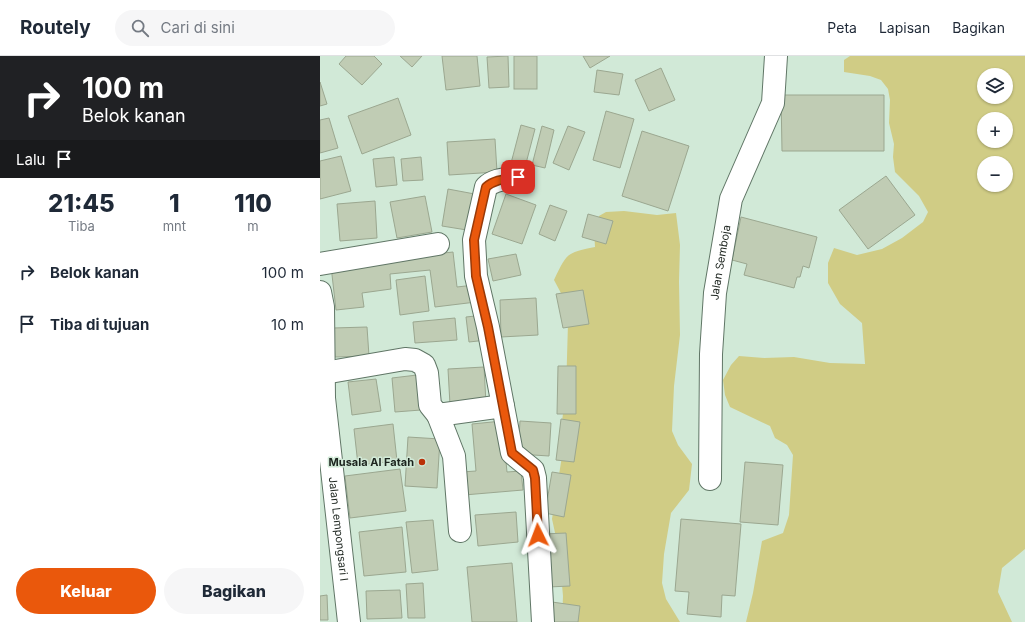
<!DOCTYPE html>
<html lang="id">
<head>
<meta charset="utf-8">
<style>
	:root { --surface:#fff; --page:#f6f6f7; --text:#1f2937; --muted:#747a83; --line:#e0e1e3; --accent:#ea580c }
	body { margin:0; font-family:Inter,sans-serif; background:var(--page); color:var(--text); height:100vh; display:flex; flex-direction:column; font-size:15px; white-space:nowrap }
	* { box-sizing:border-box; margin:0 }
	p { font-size:13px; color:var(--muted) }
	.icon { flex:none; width:22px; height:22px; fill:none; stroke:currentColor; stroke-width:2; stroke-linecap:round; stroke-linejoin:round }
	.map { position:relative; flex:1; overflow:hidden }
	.sheet { display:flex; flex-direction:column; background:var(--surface); width:320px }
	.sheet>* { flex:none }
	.hud { background:#202124; color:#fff; overflow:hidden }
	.tools { position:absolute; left:657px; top:12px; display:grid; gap:8px }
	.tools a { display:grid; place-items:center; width:36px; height:36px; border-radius:50%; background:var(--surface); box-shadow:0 1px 3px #0004; font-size:20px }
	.pin { position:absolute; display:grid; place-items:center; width:34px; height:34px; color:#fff; margin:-17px; border-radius:8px; box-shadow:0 2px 6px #0006 }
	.me { position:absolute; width:44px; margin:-22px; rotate:357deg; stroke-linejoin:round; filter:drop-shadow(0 0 3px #0008) }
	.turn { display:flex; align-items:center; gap:14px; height:84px; padding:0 16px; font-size:18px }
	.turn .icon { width:52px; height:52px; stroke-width:2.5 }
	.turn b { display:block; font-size:28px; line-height:34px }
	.then { display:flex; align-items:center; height:38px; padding:0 16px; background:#0003; gap:8px; font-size:15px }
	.eta { display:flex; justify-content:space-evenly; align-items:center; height:68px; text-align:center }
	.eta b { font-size:24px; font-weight:800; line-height:28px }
	.button { display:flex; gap:8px; margin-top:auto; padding:8px 16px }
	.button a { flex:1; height:46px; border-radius:24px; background:var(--accent); color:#fff; font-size:16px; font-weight:800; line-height:46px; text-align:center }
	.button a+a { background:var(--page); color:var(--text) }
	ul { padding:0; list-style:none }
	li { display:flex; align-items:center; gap:12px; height:52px; padding:0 16px }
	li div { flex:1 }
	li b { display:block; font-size:15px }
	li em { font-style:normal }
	header { display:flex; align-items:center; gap:24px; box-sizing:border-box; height:56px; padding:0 20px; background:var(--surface); border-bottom:1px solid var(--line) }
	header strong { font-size:19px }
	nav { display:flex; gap:22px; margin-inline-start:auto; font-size:14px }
	.search { width:280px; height:36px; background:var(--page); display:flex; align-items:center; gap:10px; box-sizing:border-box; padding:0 14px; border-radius:22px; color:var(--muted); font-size:15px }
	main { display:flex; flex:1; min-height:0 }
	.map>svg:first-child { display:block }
</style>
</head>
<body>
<header>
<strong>Routely</strong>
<div class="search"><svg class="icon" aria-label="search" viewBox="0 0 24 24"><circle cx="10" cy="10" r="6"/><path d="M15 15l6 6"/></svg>Cari di sini</div>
<nav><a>Peta</a><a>Lapisan</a><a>Bagikan</a></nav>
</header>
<main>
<section class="sheet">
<div class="hud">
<div class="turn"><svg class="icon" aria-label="right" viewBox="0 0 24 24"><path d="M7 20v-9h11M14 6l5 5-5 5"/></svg><div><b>100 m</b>Belok kanan</div></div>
<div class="then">Lalu<svg class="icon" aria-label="arrive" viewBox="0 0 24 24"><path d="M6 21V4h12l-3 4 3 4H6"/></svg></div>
</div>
<div class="eta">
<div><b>21:45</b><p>Tiba</p></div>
<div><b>1</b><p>mnt</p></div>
<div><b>110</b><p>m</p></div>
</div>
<ul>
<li><svg class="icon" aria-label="right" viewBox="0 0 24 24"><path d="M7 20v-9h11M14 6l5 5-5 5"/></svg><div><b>Belok kanan</b></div><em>100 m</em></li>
<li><svg class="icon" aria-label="arrive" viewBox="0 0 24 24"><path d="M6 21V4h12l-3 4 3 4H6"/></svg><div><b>Tiba di tujuan</b></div><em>10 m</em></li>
</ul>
<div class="button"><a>Keluar</a><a>Bagikan</a></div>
</section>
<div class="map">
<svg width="705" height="566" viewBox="0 0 705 566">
	<rect width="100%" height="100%" fill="#d1e9d7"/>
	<g fill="#d0cc85" fill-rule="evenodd">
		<path d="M530,0H705V493L682,512L678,536L692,566H426L433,537L442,485L463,477L469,459L473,399L467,389L455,382L450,370L410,351L405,339L403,324L411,309L419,300L444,302L474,301L510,307L545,308L542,267L520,248L508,227V207L514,192L537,199L562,193L582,182L603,166L608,156L599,140L575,116L573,101L574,88L569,67L570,44L568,33L561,24L550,20L524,16V4ZM664,19H686V41H664ZM664,63H686V85H664ZM664,107H686V129H664Z"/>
		<path d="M304,155L337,159L356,157L360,189L359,226L360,279L354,330L352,375L358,389L372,408L369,434L351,457L344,498L342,527L346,543L360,566H242L243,540L239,495L232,463L242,400V365L246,336L248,267L242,239L234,224C247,197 246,197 275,191L274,174L279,160L286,156Z"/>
	</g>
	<g fill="#c0ccb4" stroke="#9ba790">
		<polygon points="26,0 54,0 62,8 42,29 19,8"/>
		<polygon points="80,0 102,0 92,11"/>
		<polygon points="122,0 157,0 160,30 126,34"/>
		<polygon points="188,0 189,31 169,32 167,1"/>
		<rect x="194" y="0" width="23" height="33"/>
		<polygon points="263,0 290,0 270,12"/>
		<polygon points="341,12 355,44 329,55 315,24"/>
		<polygon points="277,14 303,18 299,39 274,36"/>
		<polygon points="0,26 7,48 0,50"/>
		<polygon points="461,39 564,39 564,95 462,95"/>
		<polygon points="78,42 91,79 42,98 28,60"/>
		<polygon points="286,55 314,63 300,112 273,104"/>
		<polygon points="9,62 18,92 0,97 0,64"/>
		<polygon points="201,69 215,73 204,115 190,111"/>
		<polygon points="222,70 234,74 225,112 212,109"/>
		<polygon points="248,70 265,76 249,114 233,107"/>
		<polygon points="322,75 369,90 348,155 302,140"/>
		<polygon points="175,83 177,116 129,119 127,86"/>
		<polygon points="21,100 31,135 0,143 0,105"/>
		<polygon points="74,101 77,129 56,131 53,103"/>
		<polygon points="101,101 103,124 83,125 81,103"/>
		<polygon points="566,120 595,159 548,193 519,154"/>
		<polygon points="128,133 160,139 153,175 122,170"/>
		<polygon points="186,138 216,149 202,188 172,178"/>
		<polygon points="105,140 112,176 77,182 70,146"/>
		<polygon points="55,145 57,182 20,185 17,148"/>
		<polygon points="230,149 247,155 235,185 219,178"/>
		<polygon points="268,158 293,165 286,188 262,181"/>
		<polygon points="421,161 497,181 489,212 483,210 480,221 477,221 474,232 424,219 427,208 412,204"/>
		<polygon points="133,196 137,231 154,229 156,246 115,251 110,214 70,218 71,233 42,237 44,251 16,254 11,210"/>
		<polygon points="196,198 201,219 173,225 168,203"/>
		<polygon points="105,220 109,255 80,259 76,224"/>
		<polygon points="263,234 269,268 243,272 236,238"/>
		<polygon points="216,242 218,279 181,281 180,244"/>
		<polygon points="164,259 167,284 149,286 146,261"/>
		<polygon points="135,262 137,284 95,287 93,266"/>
		<polygon points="47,271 49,300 15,301 13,272"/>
		<polygon points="238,310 256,310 256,358 237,358"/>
		<polygon points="164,311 166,347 130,349 128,313"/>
		<polygon points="97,319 101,354 75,356 72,322"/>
		<polygon points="56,323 61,355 32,359 28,326"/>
		<polygon points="241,363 260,366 254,406 236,404"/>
		<polygon points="182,365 187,416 201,415 203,434 144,439 142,416 156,415 152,368"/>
		<polygon points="200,365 231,367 229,400 198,398"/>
		<polygon points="73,368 77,405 38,409 34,373"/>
		<polygon points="88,381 120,383 117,432 85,430"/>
		<polygon points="425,406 463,409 458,469 420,466"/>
		<polygon points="80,413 86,455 30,462 25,420"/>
		<polygon points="232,416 251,419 244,461 225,457"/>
		<polygon points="196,456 198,486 158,490 155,459"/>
		<polygon points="361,463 421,468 415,540 402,539 401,561 367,558 369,536 355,535"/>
		<polygon points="113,464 118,514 92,517 86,466"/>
		<polygon points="82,471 86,516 44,520 39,476"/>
		<polygon points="246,477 250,530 228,531 224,478"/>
		<polygon points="192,507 197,566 152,566 147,511"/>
		<polygon points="103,527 105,562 88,562 86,528"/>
		<polygon points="80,534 82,562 47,563 46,535"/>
		<polygon points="7,539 8,564 0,564 0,540"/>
		<polygon points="232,546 260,550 258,566 230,566"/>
	</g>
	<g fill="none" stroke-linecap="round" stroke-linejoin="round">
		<defs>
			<g id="minor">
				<polyline points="0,208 118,188"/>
				<path id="s1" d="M0,236L3,251L4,342L29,566"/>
				<polyline points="4,317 85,303 95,304 104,309 107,317 110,349 118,359 183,350 192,397 213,414 215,422 223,566"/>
				<path d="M183,350L168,271L156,220L154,184L166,131C174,123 187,123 198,121"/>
				<polyline points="118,359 134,400 140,475"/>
				<path id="s2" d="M390,423L391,298L395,237L411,143L453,47L456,0"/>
			</g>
		</defs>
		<use href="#minor" stroke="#607666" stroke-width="24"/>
		<use href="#minor" stroke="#fff" stroke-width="22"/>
	</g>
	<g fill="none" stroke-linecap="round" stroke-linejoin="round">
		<defs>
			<path id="route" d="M198,121C187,123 175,123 166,131L154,184L156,220L168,271L192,397L213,414L215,422L218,479"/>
		</defs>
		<use href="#route" stroke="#983908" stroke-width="10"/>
		<use href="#route" stroke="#ea580c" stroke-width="7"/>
	</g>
	<circle fill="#ba3007" stroke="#d1e9d7" stroke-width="1.5" cx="102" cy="406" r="4"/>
	<g text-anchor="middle" stroke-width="3" stroke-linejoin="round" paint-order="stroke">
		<g font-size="11" fill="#1c241e" stroke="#d1e9d7">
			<text dy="4" stroke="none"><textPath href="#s2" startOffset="217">Jalan Semboja</textPath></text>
			<text dy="4" stroke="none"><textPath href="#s1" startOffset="238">Jalan Lempongsari I</textPath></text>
		</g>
		<g font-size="11" font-weight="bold" fill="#1c241e" stroke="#d1e9d7" text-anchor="end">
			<text x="94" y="410">Musala Al Fatah</text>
		</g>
	</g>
</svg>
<div class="tools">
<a><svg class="icon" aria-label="layers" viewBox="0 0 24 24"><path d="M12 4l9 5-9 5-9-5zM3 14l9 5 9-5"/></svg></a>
<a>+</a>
<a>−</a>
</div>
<div class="pin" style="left:198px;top:121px;background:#d93025"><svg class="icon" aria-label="arrive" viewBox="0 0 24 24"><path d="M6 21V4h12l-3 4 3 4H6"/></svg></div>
<svg class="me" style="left:218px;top:479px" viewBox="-20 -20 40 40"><path d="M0-17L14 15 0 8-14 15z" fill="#ea580c" stroke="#fff" stroke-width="4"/></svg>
</div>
</main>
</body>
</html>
